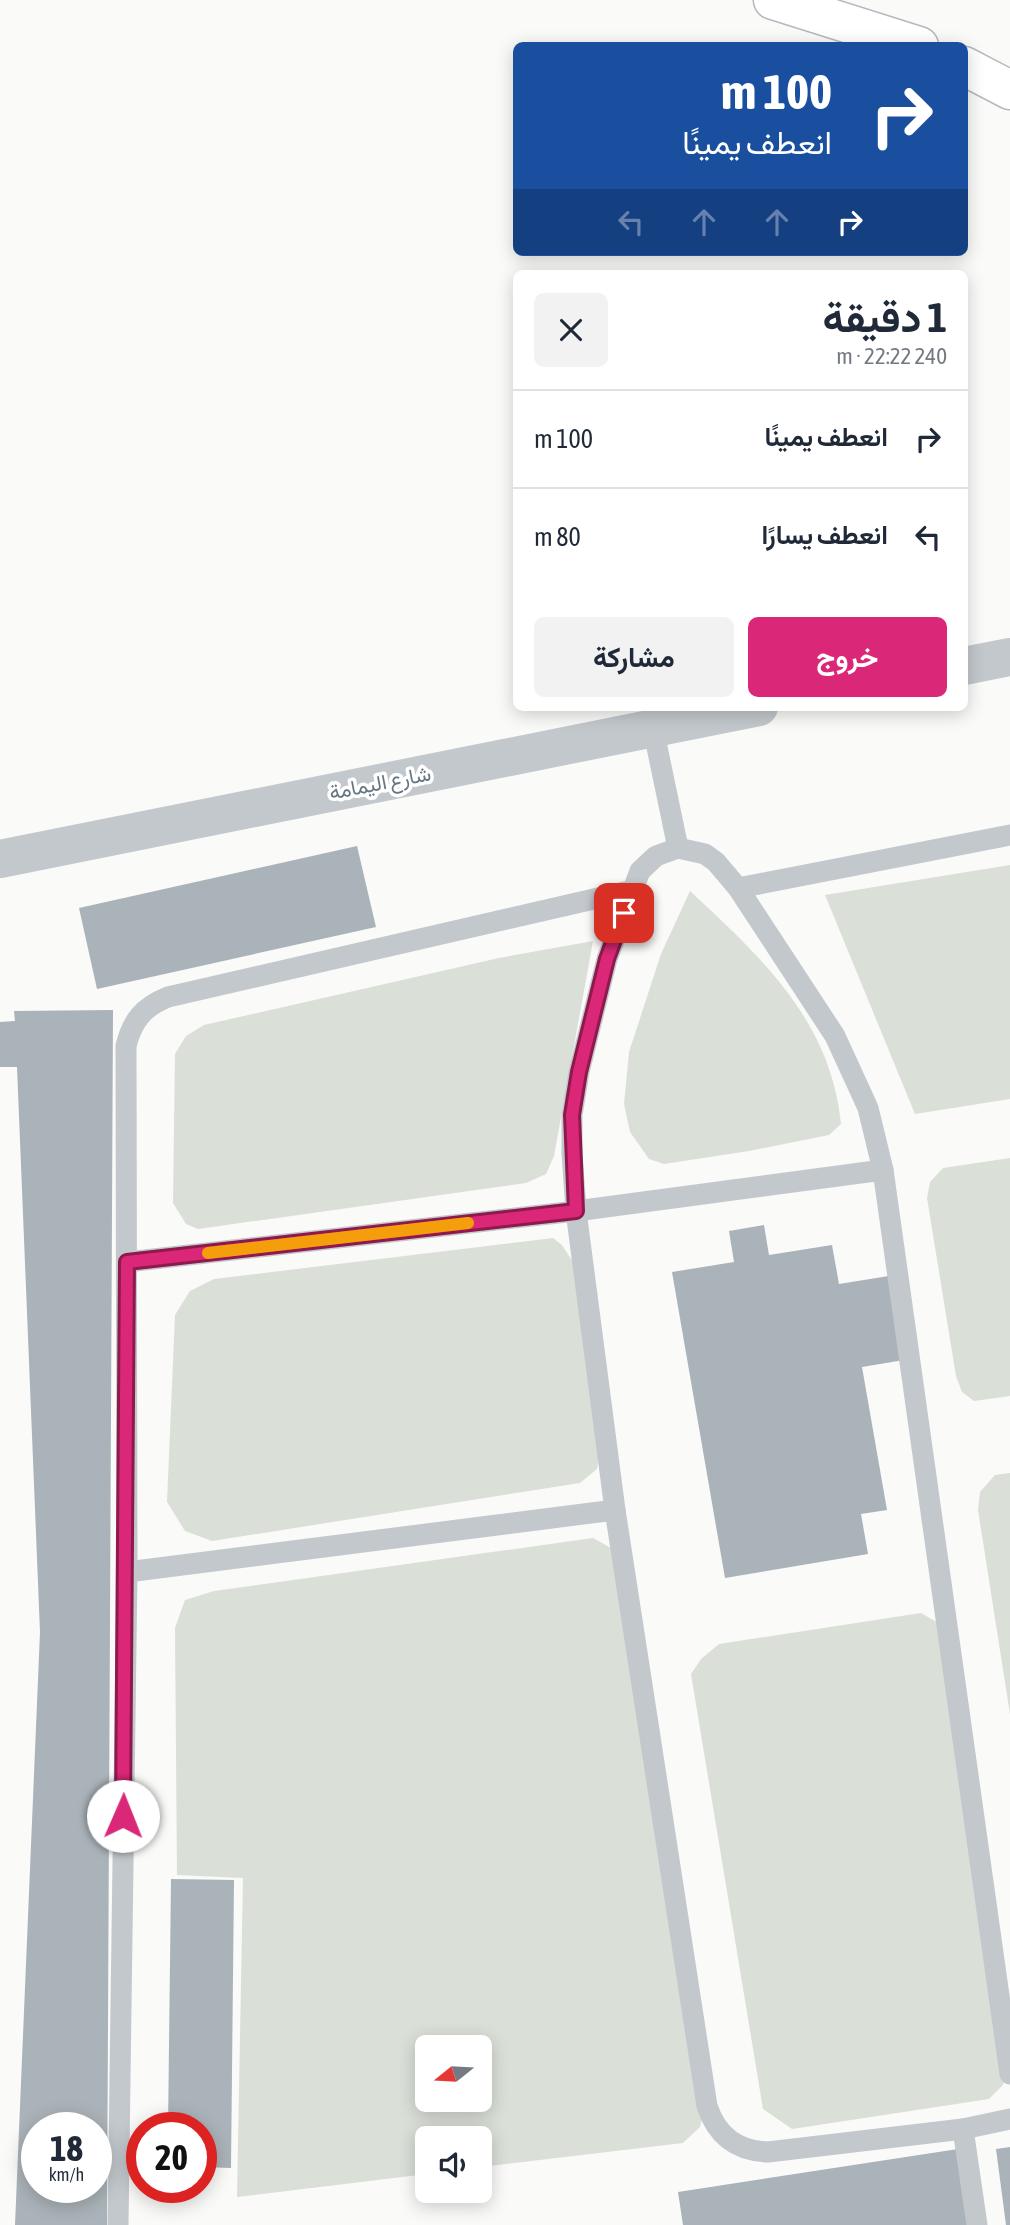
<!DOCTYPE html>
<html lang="ar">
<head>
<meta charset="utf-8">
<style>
	:root { --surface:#fff; --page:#f2f2f3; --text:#1f2937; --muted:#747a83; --line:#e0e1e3; --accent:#db2777 }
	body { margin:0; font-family:"Asap Condensed",Vazirmatn,sans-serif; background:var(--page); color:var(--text); direction:rtl; height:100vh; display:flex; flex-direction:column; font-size:26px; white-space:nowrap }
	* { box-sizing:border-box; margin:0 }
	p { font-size:23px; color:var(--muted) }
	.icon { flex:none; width:38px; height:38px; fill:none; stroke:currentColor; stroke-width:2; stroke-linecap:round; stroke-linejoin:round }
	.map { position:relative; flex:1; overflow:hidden; direction:ltr }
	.drawer { position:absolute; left:513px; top:270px; width:455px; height:441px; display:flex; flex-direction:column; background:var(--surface); border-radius:10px; box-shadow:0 4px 18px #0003; direction:rtl }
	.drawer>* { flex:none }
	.banner { position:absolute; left:513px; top:42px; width:455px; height:214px; border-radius:10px; box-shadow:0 4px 18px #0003; direction:rtl; background:#1a4fa0; color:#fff; overflow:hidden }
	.needle { width:46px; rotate:252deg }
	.fabs { position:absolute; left:415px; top:2035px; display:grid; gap:14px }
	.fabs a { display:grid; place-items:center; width:77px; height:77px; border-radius:10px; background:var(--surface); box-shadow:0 4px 18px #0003; font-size:35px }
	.speed { position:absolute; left:21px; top:2112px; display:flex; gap:14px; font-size:35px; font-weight:700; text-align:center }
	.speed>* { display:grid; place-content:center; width:91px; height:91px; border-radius:50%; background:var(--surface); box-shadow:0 4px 18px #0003; line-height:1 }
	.speed small { font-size:18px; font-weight:400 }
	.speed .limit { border:10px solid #d22; background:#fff; color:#111 }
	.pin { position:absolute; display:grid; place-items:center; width:60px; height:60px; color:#fff; margin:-30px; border-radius:14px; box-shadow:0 4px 10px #0006 }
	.me { position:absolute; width:77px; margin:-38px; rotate:1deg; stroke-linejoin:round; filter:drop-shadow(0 0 5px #0008) }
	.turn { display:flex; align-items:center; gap:24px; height:147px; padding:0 21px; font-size:32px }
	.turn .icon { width:91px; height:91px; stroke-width:2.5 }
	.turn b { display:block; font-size:49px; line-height:60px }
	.lanes { display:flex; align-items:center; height:66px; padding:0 21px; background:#0003; justify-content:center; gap:35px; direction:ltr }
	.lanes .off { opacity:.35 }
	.round { display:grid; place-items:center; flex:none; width:74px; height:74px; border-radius:10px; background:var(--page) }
	.overview { display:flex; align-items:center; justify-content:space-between; height:119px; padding:0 21px }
	h1 { font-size:42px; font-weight:700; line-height:52px }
	.button { display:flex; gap:14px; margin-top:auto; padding:14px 21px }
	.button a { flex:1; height:80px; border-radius:10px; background:var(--accent); color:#fff; font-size:28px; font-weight:700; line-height:80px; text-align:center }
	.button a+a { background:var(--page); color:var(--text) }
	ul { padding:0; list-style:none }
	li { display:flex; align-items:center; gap:21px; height:98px; padding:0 21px; border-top:2px solid var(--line) }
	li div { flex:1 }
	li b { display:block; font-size:26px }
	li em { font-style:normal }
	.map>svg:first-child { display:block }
</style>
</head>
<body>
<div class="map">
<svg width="1010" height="2225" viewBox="0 0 1010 2225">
	<rect width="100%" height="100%" fill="#fafaf8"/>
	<g fill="#dadfd7" fill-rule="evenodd">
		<polygon points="1010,865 1010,1099 915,1114 825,895"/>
		<path d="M690,891C761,957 831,1021 841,1124L829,1135L749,1151L664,1164L649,1159L630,1132L624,1104L629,1052L661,954Z"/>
		<polygon points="593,941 554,1156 546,1174 526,1183 198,1229 186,1224 173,1203 175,1054 186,1036 204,1025 499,958"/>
		<polygon points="1010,1158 1010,1396 974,1401 962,1392 956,1376 927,1198 930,1182 943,1168"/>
		<polygon points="553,1238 562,1245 577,1268 601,1445 597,1469 580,1483 212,1541 185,1531 167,1502 175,1315 190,1291 214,1279"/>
		<polygon points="1010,1473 1010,1714 978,1510 980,1492 995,1475"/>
		<path d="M593,1538L611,1548L704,2109L700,2127L683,2143L480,2167V2138H427V2174L237,2197L243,1878L177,1875L175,1628L185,1600L214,1591ZM427,2048H480V2100H427Z"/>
		<polygon points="921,1613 945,1627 1010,2071 1002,2086 989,2099 792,2129 763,2109 691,1674 701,1659 719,1644"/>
	</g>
	<g fill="#aab3b9" fill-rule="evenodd">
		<polygon points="357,846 376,927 97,989 79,908"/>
		<path d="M113,1010L107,2225H15L40,1632L17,1067H0V1022L15,1021L14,1011ZM37,2128H96V2188H37Z"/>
		<polygon points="764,1225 769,1255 832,1245 839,1284 895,1275 910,1359 862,1367 887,1510 861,1514 868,1554 725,1578 672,1272 734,1262 729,1231"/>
		<polygon points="171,1879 234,1880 231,2168 201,2167 201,2128 168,2128"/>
		<polygon points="1010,2147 1010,2225 1006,2225 996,2149"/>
		<polygon points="958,2149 971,2225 683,2225 678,2192"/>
	</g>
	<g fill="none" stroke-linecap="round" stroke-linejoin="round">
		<defs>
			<g id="highway">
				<polyline points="773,0 919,46"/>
				<polyline points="964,66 1010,90"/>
			</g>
		</defs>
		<use href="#highway" stroke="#b4b9bd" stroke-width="41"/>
		<g stroke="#c3c8cc" stroke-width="21">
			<polyline points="653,728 678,848"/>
			<polyline points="738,888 1010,835"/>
			<polyline points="127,1262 576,1211 883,1170"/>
			<polyline points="127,1572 615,1510"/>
			<path d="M1010,2074L883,1170L868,1108L835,1036L738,888L716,862L705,854L678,848L656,856L640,871L607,959L579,1072L572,1115V1153L576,1211L615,1510L707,2106C717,2136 737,2151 768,2152L963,2129L1010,2119"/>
			<polyline points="963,2129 977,2225"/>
			<path d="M118,2225L127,1572L126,1046C132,1021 143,1007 168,997L633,890"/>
		</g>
		<g stroke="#c3c8cc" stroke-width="38">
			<polyline points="964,666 1010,657"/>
			<polyline points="0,859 759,707"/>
		</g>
		<use href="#highway" stroke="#fff" stroke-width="38"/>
	</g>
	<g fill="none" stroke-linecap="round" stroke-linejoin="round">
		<defs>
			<polyline id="route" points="123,1816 127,1262 576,1211 572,1115 579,1072 607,959 624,913"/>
		</defs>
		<use href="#route" stroke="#8e194d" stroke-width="18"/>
		<use href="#route" stroke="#db2777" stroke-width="12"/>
		<polyline stroke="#f59e0b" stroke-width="12" points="208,1253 468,1223"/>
	</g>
	<g text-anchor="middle" stroke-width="7" stroke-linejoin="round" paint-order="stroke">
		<g font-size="21" fill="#657683" stroke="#fff">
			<text transform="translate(380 783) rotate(-11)" y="7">شارع اليمامة</text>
		</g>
	</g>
</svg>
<div class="fabs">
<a><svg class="needle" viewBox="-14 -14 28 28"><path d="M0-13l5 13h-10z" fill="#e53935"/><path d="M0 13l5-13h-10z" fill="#747a83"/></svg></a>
<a><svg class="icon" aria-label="sound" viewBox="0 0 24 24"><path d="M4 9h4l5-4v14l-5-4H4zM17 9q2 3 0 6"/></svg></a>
</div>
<div class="speed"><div>18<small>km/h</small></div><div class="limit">20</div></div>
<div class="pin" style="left:624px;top:913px;background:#d93025"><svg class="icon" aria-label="arrive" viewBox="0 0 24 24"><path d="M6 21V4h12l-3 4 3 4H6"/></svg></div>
<svg class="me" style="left:123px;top:1816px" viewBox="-20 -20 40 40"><circle r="19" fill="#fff"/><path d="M0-13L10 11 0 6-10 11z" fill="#db2777"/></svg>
<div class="banner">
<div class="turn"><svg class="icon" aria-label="right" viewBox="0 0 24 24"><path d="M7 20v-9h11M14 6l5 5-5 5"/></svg><div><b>100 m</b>انعطف يمينًا</div></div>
<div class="lanes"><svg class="icon off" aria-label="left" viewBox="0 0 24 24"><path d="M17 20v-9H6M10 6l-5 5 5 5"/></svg><svg class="icon off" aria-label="ahead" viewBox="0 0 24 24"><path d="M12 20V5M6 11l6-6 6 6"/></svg><svg class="icon off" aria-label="ahead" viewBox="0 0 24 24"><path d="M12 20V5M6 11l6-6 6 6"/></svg><svg class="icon" aria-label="right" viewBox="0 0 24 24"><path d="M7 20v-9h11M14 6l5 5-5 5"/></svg></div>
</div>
<section class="drawer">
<div class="overview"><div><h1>1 دقيقة</h1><p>240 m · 22:22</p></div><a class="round"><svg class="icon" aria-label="close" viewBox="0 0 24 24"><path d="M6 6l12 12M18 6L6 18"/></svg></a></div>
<ul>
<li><svg class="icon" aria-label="right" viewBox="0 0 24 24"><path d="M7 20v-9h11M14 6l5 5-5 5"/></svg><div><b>انعطف يمينًا</b></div><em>100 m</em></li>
<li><svg class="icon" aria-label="left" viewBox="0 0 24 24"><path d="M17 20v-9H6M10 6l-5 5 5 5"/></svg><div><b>انعطف يسارًا</b></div><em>80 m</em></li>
</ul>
<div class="button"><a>خروج</a><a>مشاركة</a></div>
</section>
</div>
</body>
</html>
